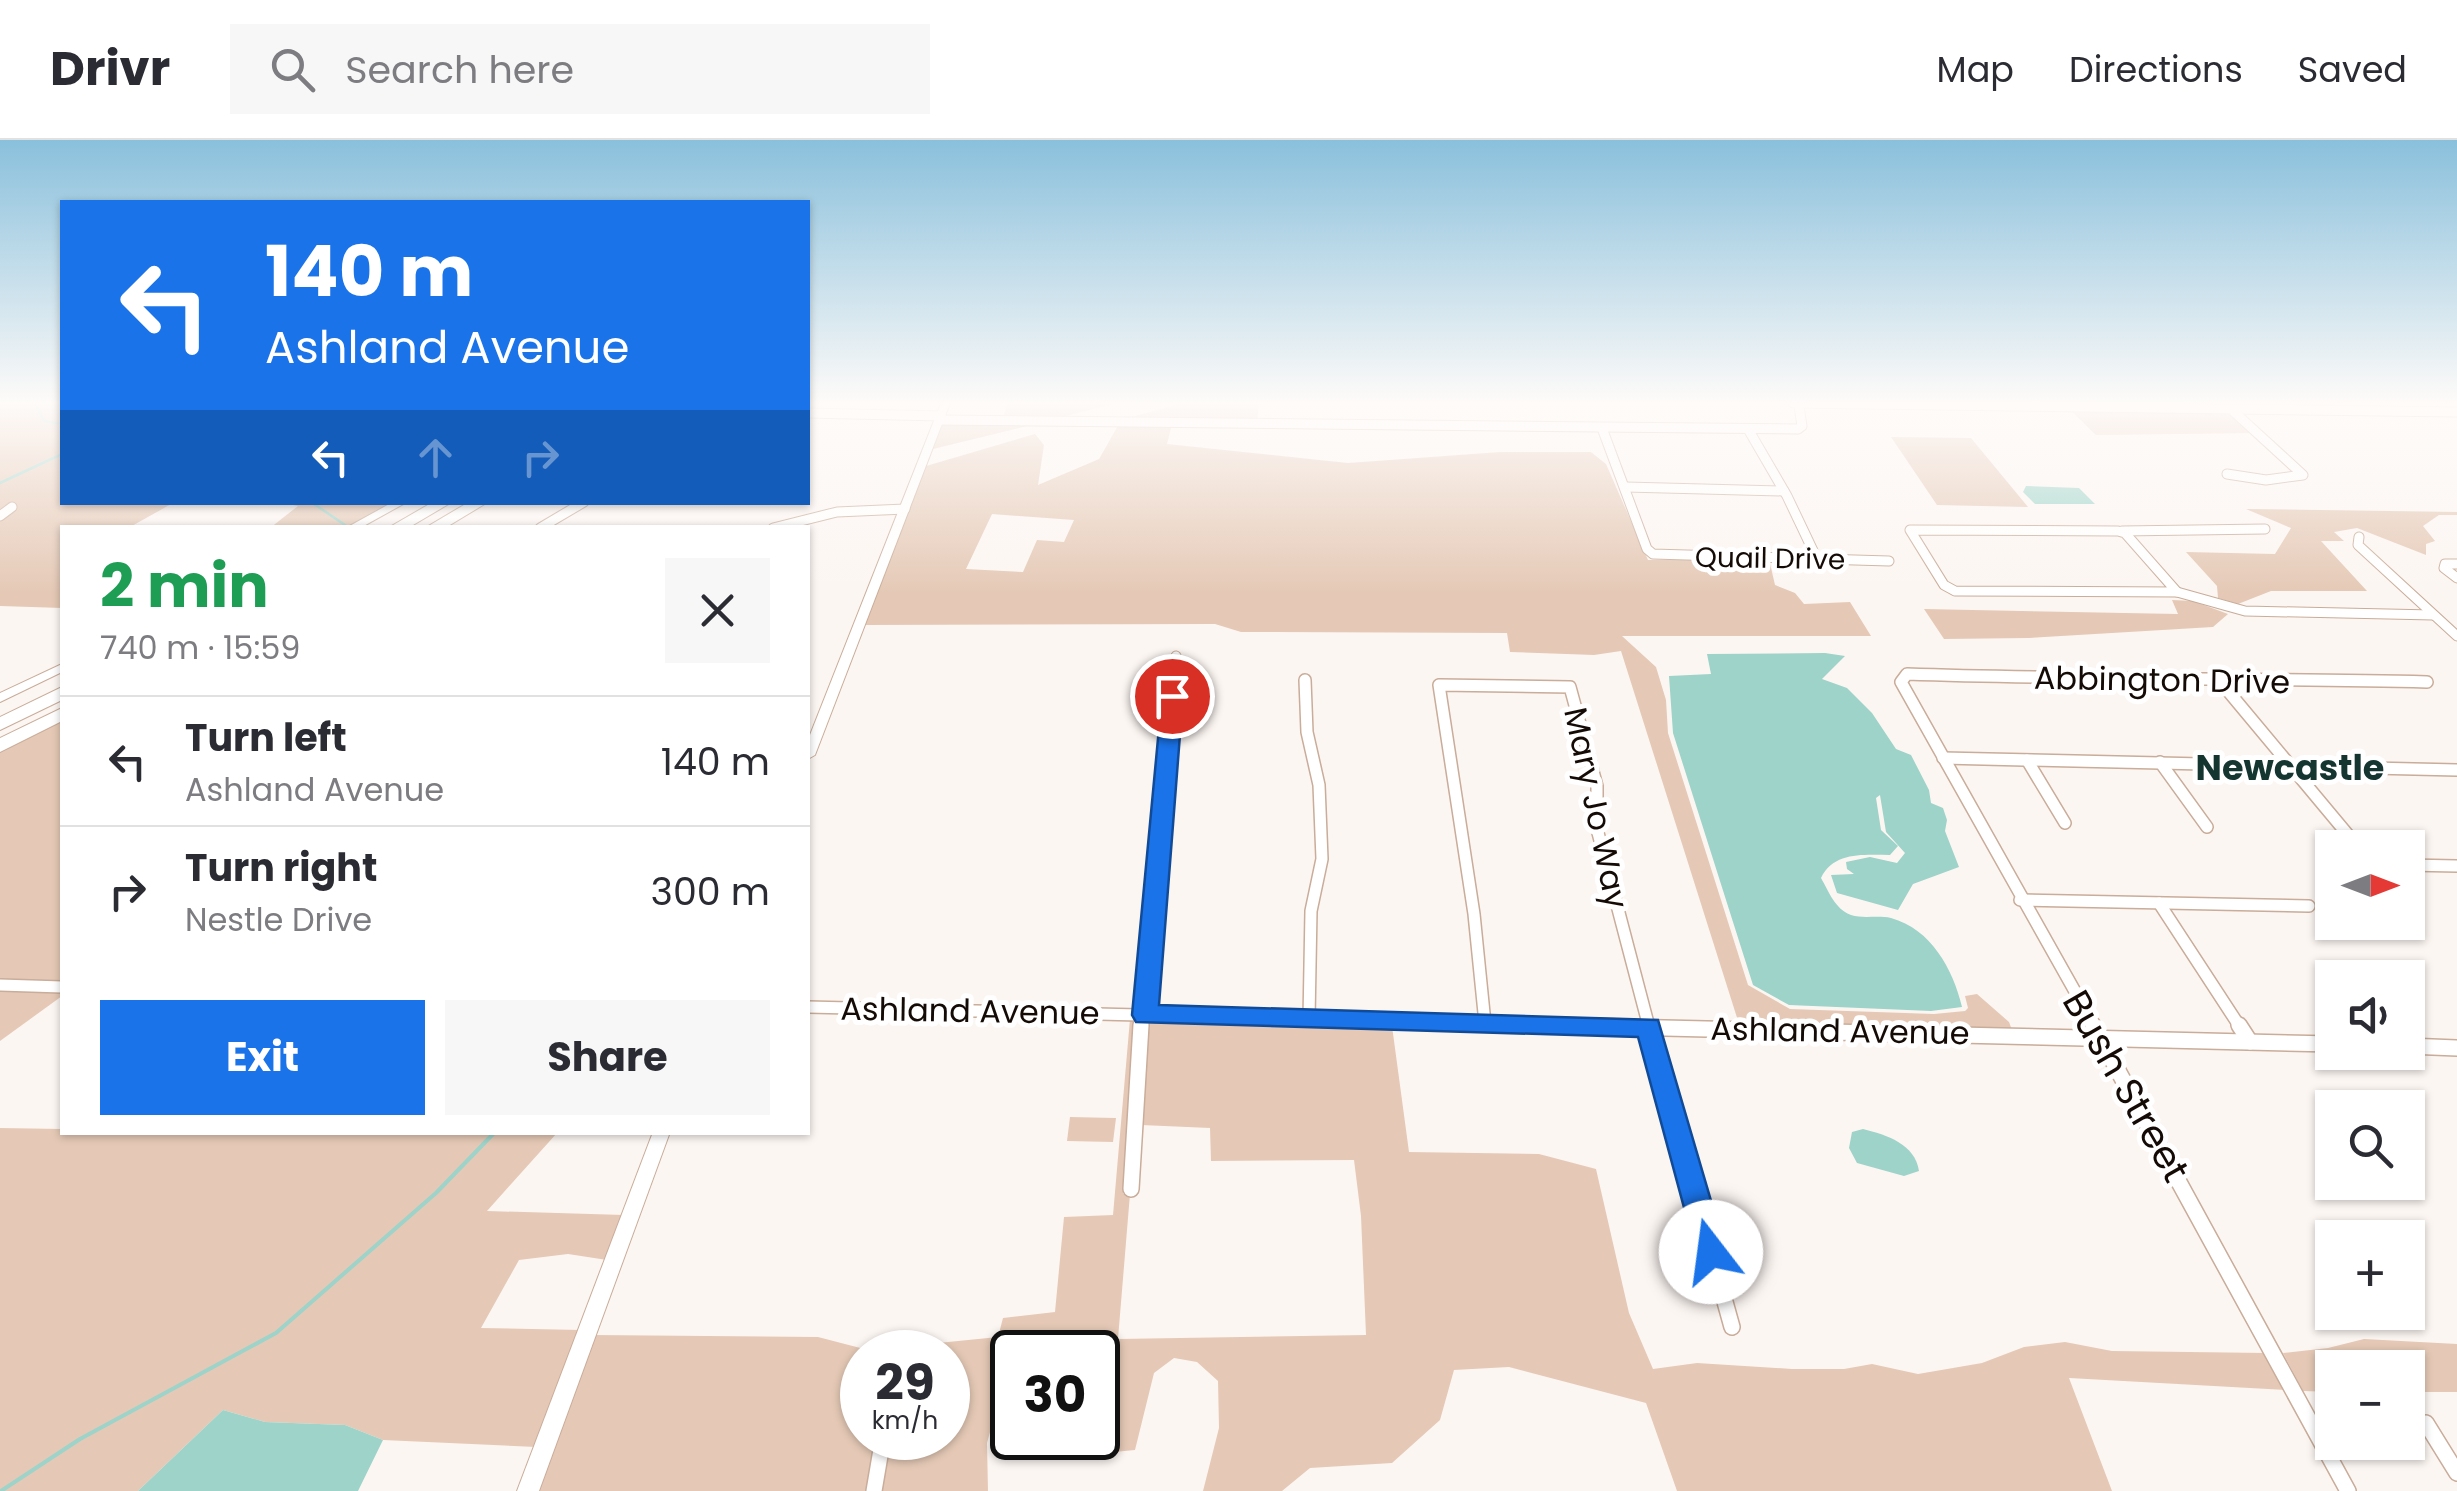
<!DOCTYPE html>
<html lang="en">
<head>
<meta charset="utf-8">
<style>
	:root { --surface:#fff; --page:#f7f7f7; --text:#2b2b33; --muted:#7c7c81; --line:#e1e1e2; --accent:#1a73e8 }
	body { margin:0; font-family:Poppins,sans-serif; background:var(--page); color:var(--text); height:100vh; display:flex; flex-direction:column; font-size:38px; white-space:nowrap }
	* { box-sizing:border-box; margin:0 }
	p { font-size:32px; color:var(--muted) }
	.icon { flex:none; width:55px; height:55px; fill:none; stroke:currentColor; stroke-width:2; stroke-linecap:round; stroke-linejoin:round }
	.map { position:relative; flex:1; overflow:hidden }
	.details { position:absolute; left:60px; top:385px; width:750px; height:610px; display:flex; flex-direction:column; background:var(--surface); border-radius:0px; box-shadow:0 2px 8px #0004 }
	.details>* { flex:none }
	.top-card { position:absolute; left:60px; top:60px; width:750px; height:305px; border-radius:0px; box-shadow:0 2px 8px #0004; background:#1a73e8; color:#fff; overflow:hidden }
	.needle { width:65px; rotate:90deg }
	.tools { position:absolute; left:2315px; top:690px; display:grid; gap:20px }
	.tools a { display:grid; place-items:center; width:110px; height:110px; border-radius:0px; background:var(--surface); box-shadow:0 2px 8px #0004; font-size:50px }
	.speed { position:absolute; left:840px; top:1190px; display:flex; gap:20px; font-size:50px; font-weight:700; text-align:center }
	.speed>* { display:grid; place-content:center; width:130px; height:130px; border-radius:50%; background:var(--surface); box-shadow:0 2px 8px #0004; line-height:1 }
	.speed small { font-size:25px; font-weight:400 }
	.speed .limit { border:5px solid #111; border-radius:15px; background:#fff; color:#111 }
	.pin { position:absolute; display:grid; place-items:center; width:85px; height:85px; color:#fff; margin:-42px; border:5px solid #fff; border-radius:50%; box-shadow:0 2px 10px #0007 }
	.me { position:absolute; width:110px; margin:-55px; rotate:345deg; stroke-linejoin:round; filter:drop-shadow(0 0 8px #0008) }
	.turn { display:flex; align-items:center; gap:35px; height:210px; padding:0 40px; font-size:45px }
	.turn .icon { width:130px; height:130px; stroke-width:2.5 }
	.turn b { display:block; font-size:70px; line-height:85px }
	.lanes { display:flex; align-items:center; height:95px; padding:0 40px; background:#0003; justify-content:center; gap:50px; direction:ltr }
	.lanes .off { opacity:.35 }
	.round { display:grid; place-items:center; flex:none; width:105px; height:105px; border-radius:0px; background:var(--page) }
	.overview { display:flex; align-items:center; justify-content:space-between; height:170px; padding:0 40px }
	h1 { font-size:60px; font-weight:700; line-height:75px; color:#1e9e55 }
	.button { display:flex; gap:20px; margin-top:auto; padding:20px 40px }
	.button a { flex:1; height:115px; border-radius:0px; background:var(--accent); color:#fff; font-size:40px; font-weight:700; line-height:115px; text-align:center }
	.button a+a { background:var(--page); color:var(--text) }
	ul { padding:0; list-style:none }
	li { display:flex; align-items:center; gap:30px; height:130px; padding:0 40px; border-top:2px solid var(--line) }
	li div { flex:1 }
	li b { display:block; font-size:38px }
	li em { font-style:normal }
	header { display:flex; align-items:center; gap:60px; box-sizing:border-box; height:140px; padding:0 50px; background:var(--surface); border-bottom:2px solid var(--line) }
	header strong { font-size:48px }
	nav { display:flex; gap:55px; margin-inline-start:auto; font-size:35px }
	.search { width:700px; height:90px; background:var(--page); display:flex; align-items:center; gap:25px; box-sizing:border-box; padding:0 35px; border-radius:0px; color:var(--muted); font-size:38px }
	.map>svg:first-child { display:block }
</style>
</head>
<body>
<header>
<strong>Drivr</strong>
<div class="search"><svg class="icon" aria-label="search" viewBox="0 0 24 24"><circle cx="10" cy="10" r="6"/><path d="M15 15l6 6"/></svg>Search here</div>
<nav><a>Map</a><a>Directions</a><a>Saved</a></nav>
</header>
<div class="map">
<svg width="2457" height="1351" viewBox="0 0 2457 1351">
	<rect width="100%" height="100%" fill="#fcf6f2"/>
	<g fill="#e5c9b6" fill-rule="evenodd">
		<polygon points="0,263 62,263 62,362 173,363 130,387 62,388 62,468 0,466 0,380 17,366 10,365 0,373"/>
		<polygon points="1008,263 1116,263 1051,280 1002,279"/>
		<polygon points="1182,263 1259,263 1257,282 1121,280"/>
		<polygon points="2069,269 2230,271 2253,293 2096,295"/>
		<polygon points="943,282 1039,283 933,309"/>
		<path d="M1119,284H1172L1167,304L1348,323L1500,312H1591L1606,324L1648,420L1769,419L1775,445L1795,453L1804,464L1850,462L1871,496H1622L1656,527L1666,560L1668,593L1748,845L1790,869L1934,874L1965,871L1968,868L1965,856L1977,854L2009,882L2012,890L1739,884L1621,511L1594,515L1510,512L1507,493L1241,492L1215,484L864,485L926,326L1035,294L1044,305L1038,345L1099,319ZM992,374L1074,380L1064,402L1037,400L1023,432L966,429Z"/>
		<polygon points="1891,297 1971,298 2028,367 1937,365"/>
		<polygon points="283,363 398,363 346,387 270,388 298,366"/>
		<polygon points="2246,369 2457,372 2457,375 2439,375 2423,386 2435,401 2426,404 2426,415 2357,388 2334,392 2344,401 2321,401 2367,451 2271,451 2238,464 2218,458 2217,446 2186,412 2275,414 2291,388"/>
		<polygon points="2172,460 2193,461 2228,474 2213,487 2029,498 1944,499 1924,469 2178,474"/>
		<polygon points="62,581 62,843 0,841 0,613"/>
		<polygon points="0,850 62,851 62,856 0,901"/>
		<path d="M1130,879H1135L1134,901L1123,1054H1130L1118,1199L1366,1195L1361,1076L1354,1020L1211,1021L1210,988L1141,985L1148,880L1392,886L1409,1012L1539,1014L1596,1029L1629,1173L1653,1229L1697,1223L1792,1229H1844L1872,1224L1918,1234L1982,1223L2024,1207L2065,1202L2112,1211L2267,1213L2286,1250L2069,1238L2112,1351H1677L1646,1263L1509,1227L1454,1230L1440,1280L1392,1323L1310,1328L1282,1351H1203L1219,1288L1218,1241L1197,1222L1174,1218L1154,1233L1135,1310L1104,1313L1091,1298H1098V1212H1012V1242L1003,1245L987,1303L988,1351H537L594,1195L818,1197L868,1210L998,1197L1003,1178L1055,1172L1064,1077L1113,1075ZM862,1212H948V1298H862Z"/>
		<polygon points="1070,977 1116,978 1113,1002 1067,1001"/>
		<polygon points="0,988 62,989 62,992 557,993 487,1071 624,1075 607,1120 568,1114 519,1120 481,1188 581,1190 536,1307 383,1300 345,1285 265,1282 223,1270 138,1351 0,1351"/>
		<polygon points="2364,1199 2457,1204 2457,1252 2408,1252 2408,1228 2332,1228 2332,1252 2303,1251 2283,1213 2328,1208"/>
	</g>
	<g fill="#9dd3c9">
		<polygon points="2026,346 2079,348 2095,364 2035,364 2023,352"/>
		<path d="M1825,513L1845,516L1822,539L1847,548L1872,573L1896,609L1911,615L1929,650L1931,663L1943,668L1947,680L1945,691L1959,727L1913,744L1898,770L1837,753L1831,735L1854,734L1847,729L1846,722L1870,717L1897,723L1905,713L1886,692L1880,655L1876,658L1881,690L1898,706L1890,715C1865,715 1834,711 1821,738C1829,752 1835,769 1851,775C1863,779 1878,775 1891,778C1931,789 1953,829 1962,867L1931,871L1789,865L1753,845L1673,593L1669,536L1711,534L1707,514Z"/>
		<path d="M1863,989C1887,995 1915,1004 1919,1031L1904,1036L1857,1023L1849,1008L1852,992Z"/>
		<polygon points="223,1270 265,1282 345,1285 383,1300 358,1351 138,1351"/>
	</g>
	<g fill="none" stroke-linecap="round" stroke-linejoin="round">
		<g stroke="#9dd3c9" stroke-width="2.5">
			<polyline points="35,263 44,281 62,284"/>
			<polyline points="0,343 62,314"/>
			<polyline points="311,362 348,387"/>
		</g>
		<polyline stroke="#9dd3c9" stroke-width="4" points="1,1351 80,1299 276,1193 436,1053 495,992"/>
		<defs>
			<g id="minor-far2">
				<polyline points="1793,263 2457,272"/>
				<polyline points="808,273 941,276"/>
				<polyline points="940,280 1798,289 1802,286 1799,266"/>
				<polyline points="1602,288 1647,409 1653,414 1889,421"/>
				<polyline points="1748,289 1787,356 1817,419"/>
				<polyline points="2227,334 2266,340 2303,335 2232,270"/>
				<polyline points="1626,347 1784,351"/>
				<polyline points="0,376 12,367"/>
				<polyline points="540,388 584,362"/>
				<polyline points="773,388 837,372 905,369"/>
				<polygon points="1910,390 2118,391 2125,393 2177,452 1955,451 1944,445"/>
				<polyline points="2122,391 2265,389"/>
				<polyline points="2359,397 2358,405 2457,496"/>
				<polyline points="2457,424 2445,424 2444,428 2457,438"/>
				<polyline points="2177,452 2245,471 2433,475"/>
				<polyline points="1174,534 1176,516"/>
			</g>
			<g id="minor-far1">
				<polyline points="2218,539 2359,708"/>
				<polyline points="1305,540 1307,592 1319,645 1322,719 1311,771 1309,879"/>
				<polyline points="1943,618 2457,630"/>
				<polyline points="2027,620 2065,683"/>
				<polyline points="2160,622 2207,687"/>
				<polyline points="2408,725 2457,726"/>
				<polyline points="2020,760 2309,766"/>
				<polyline points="2159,763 2240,887"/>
				<polyline points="0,845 62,847"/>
				<polyline points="808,867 1642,887"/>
				<polyline points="1145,875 1175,531"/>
				<polyline points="1485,883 1474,774 1439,545 1570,547 1597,646 1597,689 1649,887"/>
				<polyline points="1141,887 1142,875"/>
				<path d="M2095,887L1901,542L1907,534C2080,540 2253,538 2427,542"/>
			</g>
			<g id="minor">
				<polyline points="1539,885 2332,904"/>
				<polyline points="1648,885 1732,1187"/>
				<polyline points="2093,885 2348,1351"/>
				<polyline points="2239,885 2250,902"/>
				<polyline points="2408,906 2457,908"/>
				<polyline points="1131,1049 1141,885"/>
				<polyline points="2426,1283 2457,1333"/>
				<polyline points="874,1351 883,1298"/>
			</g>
			<g id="tertiary">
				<polygon points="941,263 950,263 815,615 808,619 808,600"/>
				<polygon points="393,362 407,362 360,388 346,388"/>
				<polygon points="62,524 62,532 0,562 0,553"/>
				<polygon points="653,992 670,992 539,1351 517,1351"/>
			</g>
			<g id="motorway">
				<polygon points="433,362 452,362 408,388 388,388"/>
				<polygon points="469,362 488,362 445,388 425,388"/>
				<polygon points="62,547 62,560 0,590 0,577"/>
				<polygon points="62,568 62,581 0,612 0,598"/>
			</g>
		</defs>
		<use href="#minor-far2" stroke="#c9ac99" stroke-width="11"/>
		<use href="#minor-far1" stroke="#c9ac99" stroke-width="14"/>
		<use href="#minor" stroke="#c9ac99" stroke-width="18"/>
		<use href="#tertiary" stroke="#c9ac99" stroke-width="2"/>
		<use href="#motorway" stroke="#c9ac99" stroke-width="2"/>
		<use href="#minor-far2" stroke="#fff" stroke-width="9"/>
		<use href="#minor-far1" stroke="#fff" stroke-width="11"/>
		<use href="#minor" stroke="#fff" stroke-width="15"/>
		<use href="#tertiary" fill="#fff" fill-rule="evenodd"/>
		<use href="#motorway" fill="#fff" fill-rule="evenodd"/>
	</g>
	<linearGradient id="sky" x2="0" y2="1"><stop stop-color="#8ac0dc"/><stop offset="0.58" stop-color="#fefbf9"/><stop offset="1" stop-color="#fefbf9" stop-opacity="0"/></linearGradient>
	<rect width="2457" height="453" fill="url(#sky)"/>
	<polygon fill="#1a73e8" stroke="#114b97" stroke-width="2.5" points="1172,550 1183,556 1159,865 1658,880 1726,1112 1722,1121 1711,1126 1700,1121 1696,1112 1638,897 1136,882 1132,875 1162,556"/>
	<g text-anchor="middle" stroke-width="10" stroke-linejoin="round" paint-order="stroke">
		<g font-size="28" fill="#150b06" stroke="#fff">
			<text transform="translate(1770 418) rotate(1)" y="10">Quail Drive</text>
		</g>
		<g font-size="32" fill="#150b06" stroke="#fff">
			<text transform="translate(2162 540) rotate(1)" y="11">Abbington Drive</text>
			<text transform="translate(1596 668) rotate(78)" y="11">Mary Jo Way</text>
			<text transform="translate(970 871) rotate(1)" y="11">Ashland Avenue</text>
			<text transform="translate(1840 891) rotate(1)" y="11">Ashland Avenue</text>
		</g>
		<g font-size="35" font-weight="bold" fill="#143530" stroke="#fff">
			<text x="2290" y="640">Newcastle</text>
		</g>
		<g font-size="38" fill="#150b06" stroke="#fff">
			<text transform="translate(2126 946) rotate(60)" y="13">Bush Street</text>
		</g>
	</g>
</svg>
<div class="tools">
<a><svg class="needle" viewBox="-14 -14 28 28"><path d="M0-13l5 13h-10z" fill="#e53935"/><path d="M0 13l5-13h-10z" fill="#7c7c81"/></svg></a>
<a><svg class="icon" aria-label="sound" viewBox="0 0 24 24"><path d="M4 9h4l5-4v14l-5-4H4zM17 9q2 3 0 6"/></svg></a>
<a><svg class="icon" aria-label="search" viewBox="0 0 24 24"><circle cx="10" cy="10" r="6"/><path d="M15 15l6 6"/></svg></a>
<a>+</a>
<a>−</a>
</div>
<div class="speed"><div>29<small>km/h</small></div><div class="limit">30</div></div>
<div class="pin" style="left:1172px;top:556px;background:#d93025"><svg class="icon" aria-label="arrive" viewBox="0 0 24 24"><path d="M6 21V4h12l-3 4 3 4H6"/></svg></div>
<svg class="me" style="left:1711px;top:1112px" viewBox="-20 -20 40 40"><circle r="19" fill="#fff"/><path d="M0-13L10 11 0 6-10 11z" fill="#1a73e8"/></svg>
<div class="top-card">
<div class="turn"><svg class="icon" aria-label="left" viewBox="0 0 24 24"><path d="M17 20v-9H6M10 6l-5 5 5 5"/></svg><div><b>140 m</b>Ashland Avenue</div></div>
<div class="lanes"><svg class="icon" aria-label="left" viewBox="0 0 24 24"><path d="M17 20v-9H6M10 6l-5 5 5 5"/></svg><svg class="icon off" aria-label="ahead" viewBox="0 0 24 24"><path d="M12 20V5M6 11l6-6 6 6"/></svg><svg class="icon off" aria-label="right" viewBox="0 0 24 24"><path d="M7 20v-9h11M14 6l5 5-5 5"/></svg></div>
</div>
<section class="details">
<div class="overview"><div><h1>2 min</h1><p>740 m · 15:59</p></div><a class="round"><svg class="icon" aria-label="close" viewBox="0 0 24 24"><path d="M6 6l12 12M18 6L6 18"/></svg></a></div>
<ul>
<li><svg class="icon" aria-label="left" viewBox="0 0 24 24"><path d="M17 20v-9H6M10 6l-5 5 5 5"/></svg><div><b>Turn left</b><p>Ashland Avenue</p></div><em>140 m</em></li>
<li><svg class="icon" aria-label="right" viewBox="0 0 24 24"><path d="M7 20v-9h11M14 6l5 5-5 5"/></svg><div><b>Turn right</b><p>Nestle Drive</p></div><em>300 m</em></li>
</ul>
<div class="button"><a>Exit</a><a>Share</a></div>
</section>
</div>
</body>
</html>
